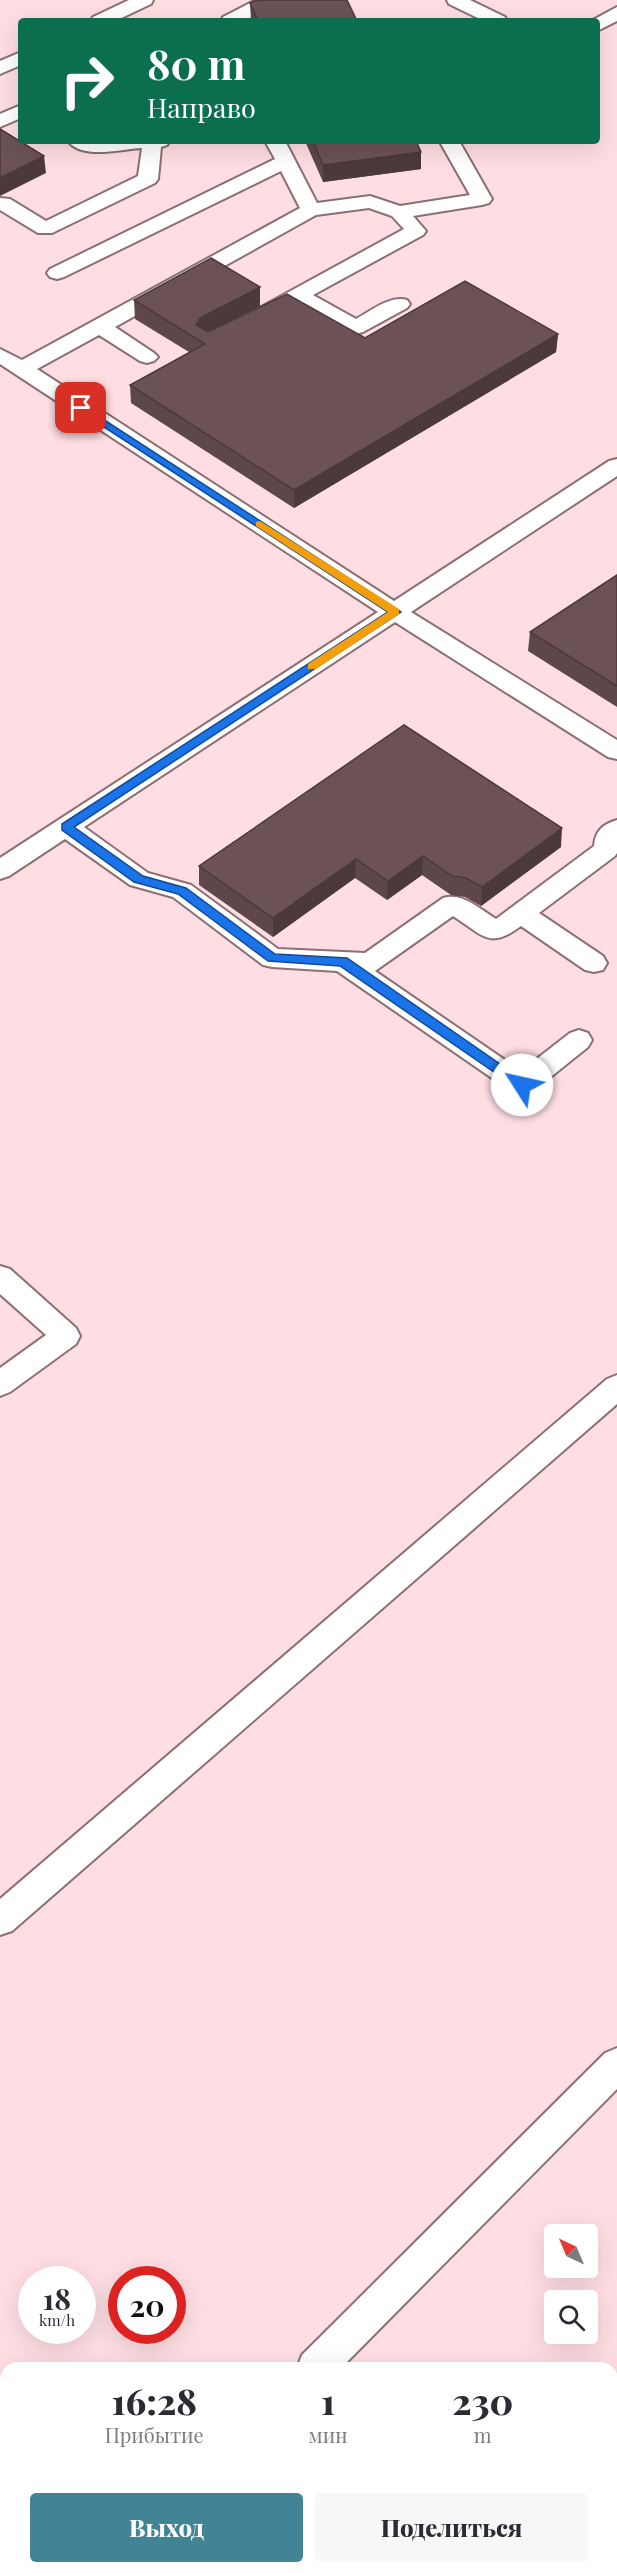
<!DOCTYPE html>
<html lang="ru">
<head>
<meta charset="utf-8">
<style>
	:root { --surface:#fff; --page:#f7f7f7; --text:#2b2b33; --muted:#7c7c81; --accent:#428396 }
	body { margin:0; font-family:"Playfair Display",serif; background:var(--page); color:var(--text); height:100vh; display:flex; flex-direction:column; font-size:22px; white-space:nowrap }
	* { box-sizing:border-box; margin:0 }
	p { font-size:20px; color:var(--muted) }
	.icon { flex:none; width:33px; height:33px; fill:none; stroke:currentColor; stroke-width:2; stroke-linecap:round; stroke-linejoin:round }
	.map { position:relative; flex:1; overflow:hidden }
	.sheet { position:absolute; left:0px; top:2362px; width:618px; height:212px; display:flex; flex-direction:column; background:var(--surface); border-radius:18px 18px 0 0; box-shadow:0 6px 24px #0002 }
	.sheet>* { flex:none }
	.hud { position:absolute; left:18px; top:18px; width:582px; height:126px; border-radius:6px; box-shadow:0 6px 24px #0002; background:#0b6e4f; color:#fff; overflow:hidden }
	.needle { width:39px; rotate:316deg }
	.controls { position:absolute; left:544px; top:2224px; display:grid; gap:12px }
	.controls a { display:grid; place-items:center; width:54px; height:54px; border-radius:6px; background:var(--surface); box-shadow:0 6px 24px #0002; font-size:30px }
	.speed { position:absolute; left:18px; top:2266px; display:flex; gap:12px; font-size:30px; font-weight:700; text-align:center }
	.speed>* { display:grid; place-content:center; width:78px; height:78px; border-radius:50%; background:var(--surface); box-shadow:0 6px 24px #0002; line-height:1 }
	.speed small { font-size:15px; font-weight:400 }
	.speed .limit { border:9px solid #d22; background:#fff; color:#111 }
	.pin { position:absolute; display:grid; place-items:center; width:51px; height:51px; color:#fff; margin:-26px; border-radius:12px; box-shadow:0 3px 9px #0006 }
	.me { position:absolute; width:66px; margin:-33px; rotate:305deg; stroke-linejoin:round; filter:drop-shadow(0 0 4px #0008) }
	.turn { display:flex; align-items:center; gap:21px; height:126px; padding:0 30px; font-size:27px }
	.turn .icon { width:78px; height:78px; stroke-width:2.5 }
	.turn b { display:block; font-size:42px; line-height:51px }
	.eta { display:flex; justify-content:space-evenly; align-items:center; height:102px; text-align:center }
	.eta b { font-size:36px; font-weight:800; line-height:42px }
	.cta { display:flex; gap:12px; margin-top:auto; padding:12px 30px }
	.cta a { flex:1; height:69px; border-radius:6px; background:var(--accent); color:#fff; font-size:24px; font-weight:800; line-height:69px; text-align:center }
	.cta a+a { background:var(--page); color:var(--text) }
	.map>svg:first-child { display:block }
</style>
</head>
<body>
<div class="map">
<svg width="617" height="2573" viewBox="0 0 617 2573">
	<rect width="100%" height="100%" fill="#feebed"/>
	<path fill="#fedee2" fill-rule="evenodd" d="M0,0H617V2573H0ZM21,21H597V141H21ZM555,2235H588V2268H555ZM32,2280H82V2331H32ZM122,2280H172V2331H122ZM555,2301H588V2334H555ZM6,2368H612V2568H6Z"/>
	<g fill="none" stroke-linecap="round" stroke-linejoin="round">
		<defs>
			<g id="lane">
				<polygon points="129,0 153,0 151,4 115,21 91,21 93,17"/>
				<polygon points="256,0 274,0 275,2 273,6 244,21 221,21 223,17"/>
				<polygon points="447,0 470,0 505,17 507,21 484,21 449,4"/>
				<polygon points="617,7 617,21 597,31 597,21 591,21"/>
				<polygon points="21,52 21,65 0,74 0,61"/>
				<polygon points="21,105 21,118 0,127 0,114"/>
				<path d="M68,141H170L167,145L161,147L158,179L155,183L52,233H38L0,210V198L10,199L46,221L138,176L142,148C121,149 82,160 68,141Z"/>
				<path d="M265,141H285L317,203L370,196L400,206L470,195L440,142L459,141L492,199L489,203L482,205L413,216L426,231L423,235L313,295L356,319C371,311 390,295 407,300L410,304L407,308L363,332L356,334L349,332L297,304L268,319L261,321L254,319L251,315L254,311L404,229L392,216L369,208L316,215L115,327L154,353L158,357L154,361L147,363L140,361L99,335L37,369L394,601L609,461L617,459V476L411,612L617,740V759L608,757L395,622L84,827L148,873L191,885L278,949L365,953L443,898C462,892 480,909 496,919L594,846C595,831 603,824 617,820V853L615,856L539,913L603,956L607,963L603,970L594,972L585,970L521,926C489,950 483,935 453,916L375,971L521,1071L570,1033L579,1030L588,1033L592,1040L588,1047L532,1092L522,1095L512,1092L337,971L272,967L263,965L173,897L130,885L65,839L9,876L0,879V858L378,612L0,364V349L22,360L300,208L281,171L64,277L57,279L50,277L47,273L50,269L275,159Z"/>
				<polygon points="0,1266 10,1269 76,1328 80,1336 76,1344 10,1392 0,1396 0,1368 46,1335 0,1294"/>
				<polygon points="617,1375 617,1404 12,1931 0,1935 0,1899 607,1379"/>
				<polygon points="617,2048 617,2089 341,2368 297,2368 302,2355 605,2053"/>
				<polygon points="95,2568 136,2568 134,2573 93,2573"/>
			</g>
		</defs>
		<use href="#lane" stroke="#8b6f73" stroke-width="4"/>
		<use href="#lane" fill="#fff" fill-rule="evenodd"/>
	</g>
	<g fill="#5d474a">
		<polygon points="250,3 357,21 251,21"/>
		<polygon points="305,141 416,141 421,169 323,182"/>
		<polygon points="134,300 260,306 232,320 365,338 558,334 556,352 294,508 131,403 130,385 189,352 135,319"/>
		<polygon points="617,575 617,707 528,651 530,632"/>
		<polygon points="561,847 481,906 465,897 451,895 422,875 387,900 355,878 273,937 199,885 199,866"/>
	</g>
	<g fill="#4c393c">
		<polygon points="421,152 421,169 323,182 323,165"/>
		<polygon points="44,156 46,173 0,196 0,178"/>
		<polygon points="260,287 260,306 200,336 196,325 200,318"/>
		<polygon points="558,334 556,352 294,508 294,490"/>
		<polygon points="562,828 561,847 481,906 482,887"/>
		<polygon points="423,856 422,875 387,900 388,881"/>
		<polygon points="356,859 355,878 273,937 273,918"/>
	</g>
	<g fill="#6c5256" stroke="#4c393c" stroke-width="1.5">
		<polygon points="266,0 347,0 357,21 258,21 250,3 254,1"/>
		<polygon points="0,129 44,156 0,178"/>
		<polygon points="313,141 416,141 421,152 323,165"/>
		<polygon points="211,258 260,287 200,318 196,325 208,332 287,294 365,338 465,281 558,334 294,490 130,385 205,344 134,300"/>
		<polygon points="617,575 617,686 530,632"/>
		<polygon points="404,725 562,828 482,887 466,878 452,876 423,856 388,881 356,859 273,918 199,866"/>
	</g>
	<polygon fill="#1a73e8" stroke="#114b97" stroke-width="1.5" points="81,405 401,612 74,827 143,876 186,888 275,954 347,958 526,1082 528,1085 526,1088 517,1088 340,966 268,961 178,894 134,882 62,830 62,824 388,612 78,410 78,406"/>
	<polygon fill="#f59e0b" points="260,521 399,609 399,614 316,669 308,669 308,664 388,612 256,526 256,522"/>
</svg>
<div class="controls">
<a><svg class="needle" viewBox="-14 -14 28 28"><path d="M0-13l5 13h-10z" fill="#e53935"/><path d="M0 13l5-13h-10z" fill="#7c7c81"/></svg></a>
<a><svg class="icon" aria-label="search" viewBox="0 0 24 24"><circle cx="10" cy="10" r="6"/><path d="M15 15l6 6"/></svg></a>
</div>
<div class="speed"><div>18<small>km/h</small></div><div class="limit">20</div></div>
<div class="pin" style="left:81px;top:408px;background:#d93025"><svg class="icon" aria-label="arrive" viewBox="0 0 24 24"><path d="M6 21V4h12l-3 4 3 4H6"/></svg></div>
<svg class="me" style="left:522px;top:1085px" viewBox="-20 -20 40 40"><circle r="19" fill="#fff"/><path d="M0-13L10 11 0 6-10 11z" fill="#1a73e8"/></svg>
<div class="hud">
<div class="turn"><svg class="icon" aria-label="right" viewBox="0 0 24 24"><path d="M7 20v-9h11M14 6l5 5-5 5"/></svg><div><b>80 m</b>Направо</div></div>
</div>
<section class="sheet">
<div class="eta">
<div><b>16:28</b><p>Прибытие</p></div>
<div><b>1</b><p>мин</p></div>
<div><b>230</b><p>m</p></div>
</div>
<div class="cta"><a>Выход</a><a>Поделиться</a></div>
</section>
</div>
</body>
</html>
